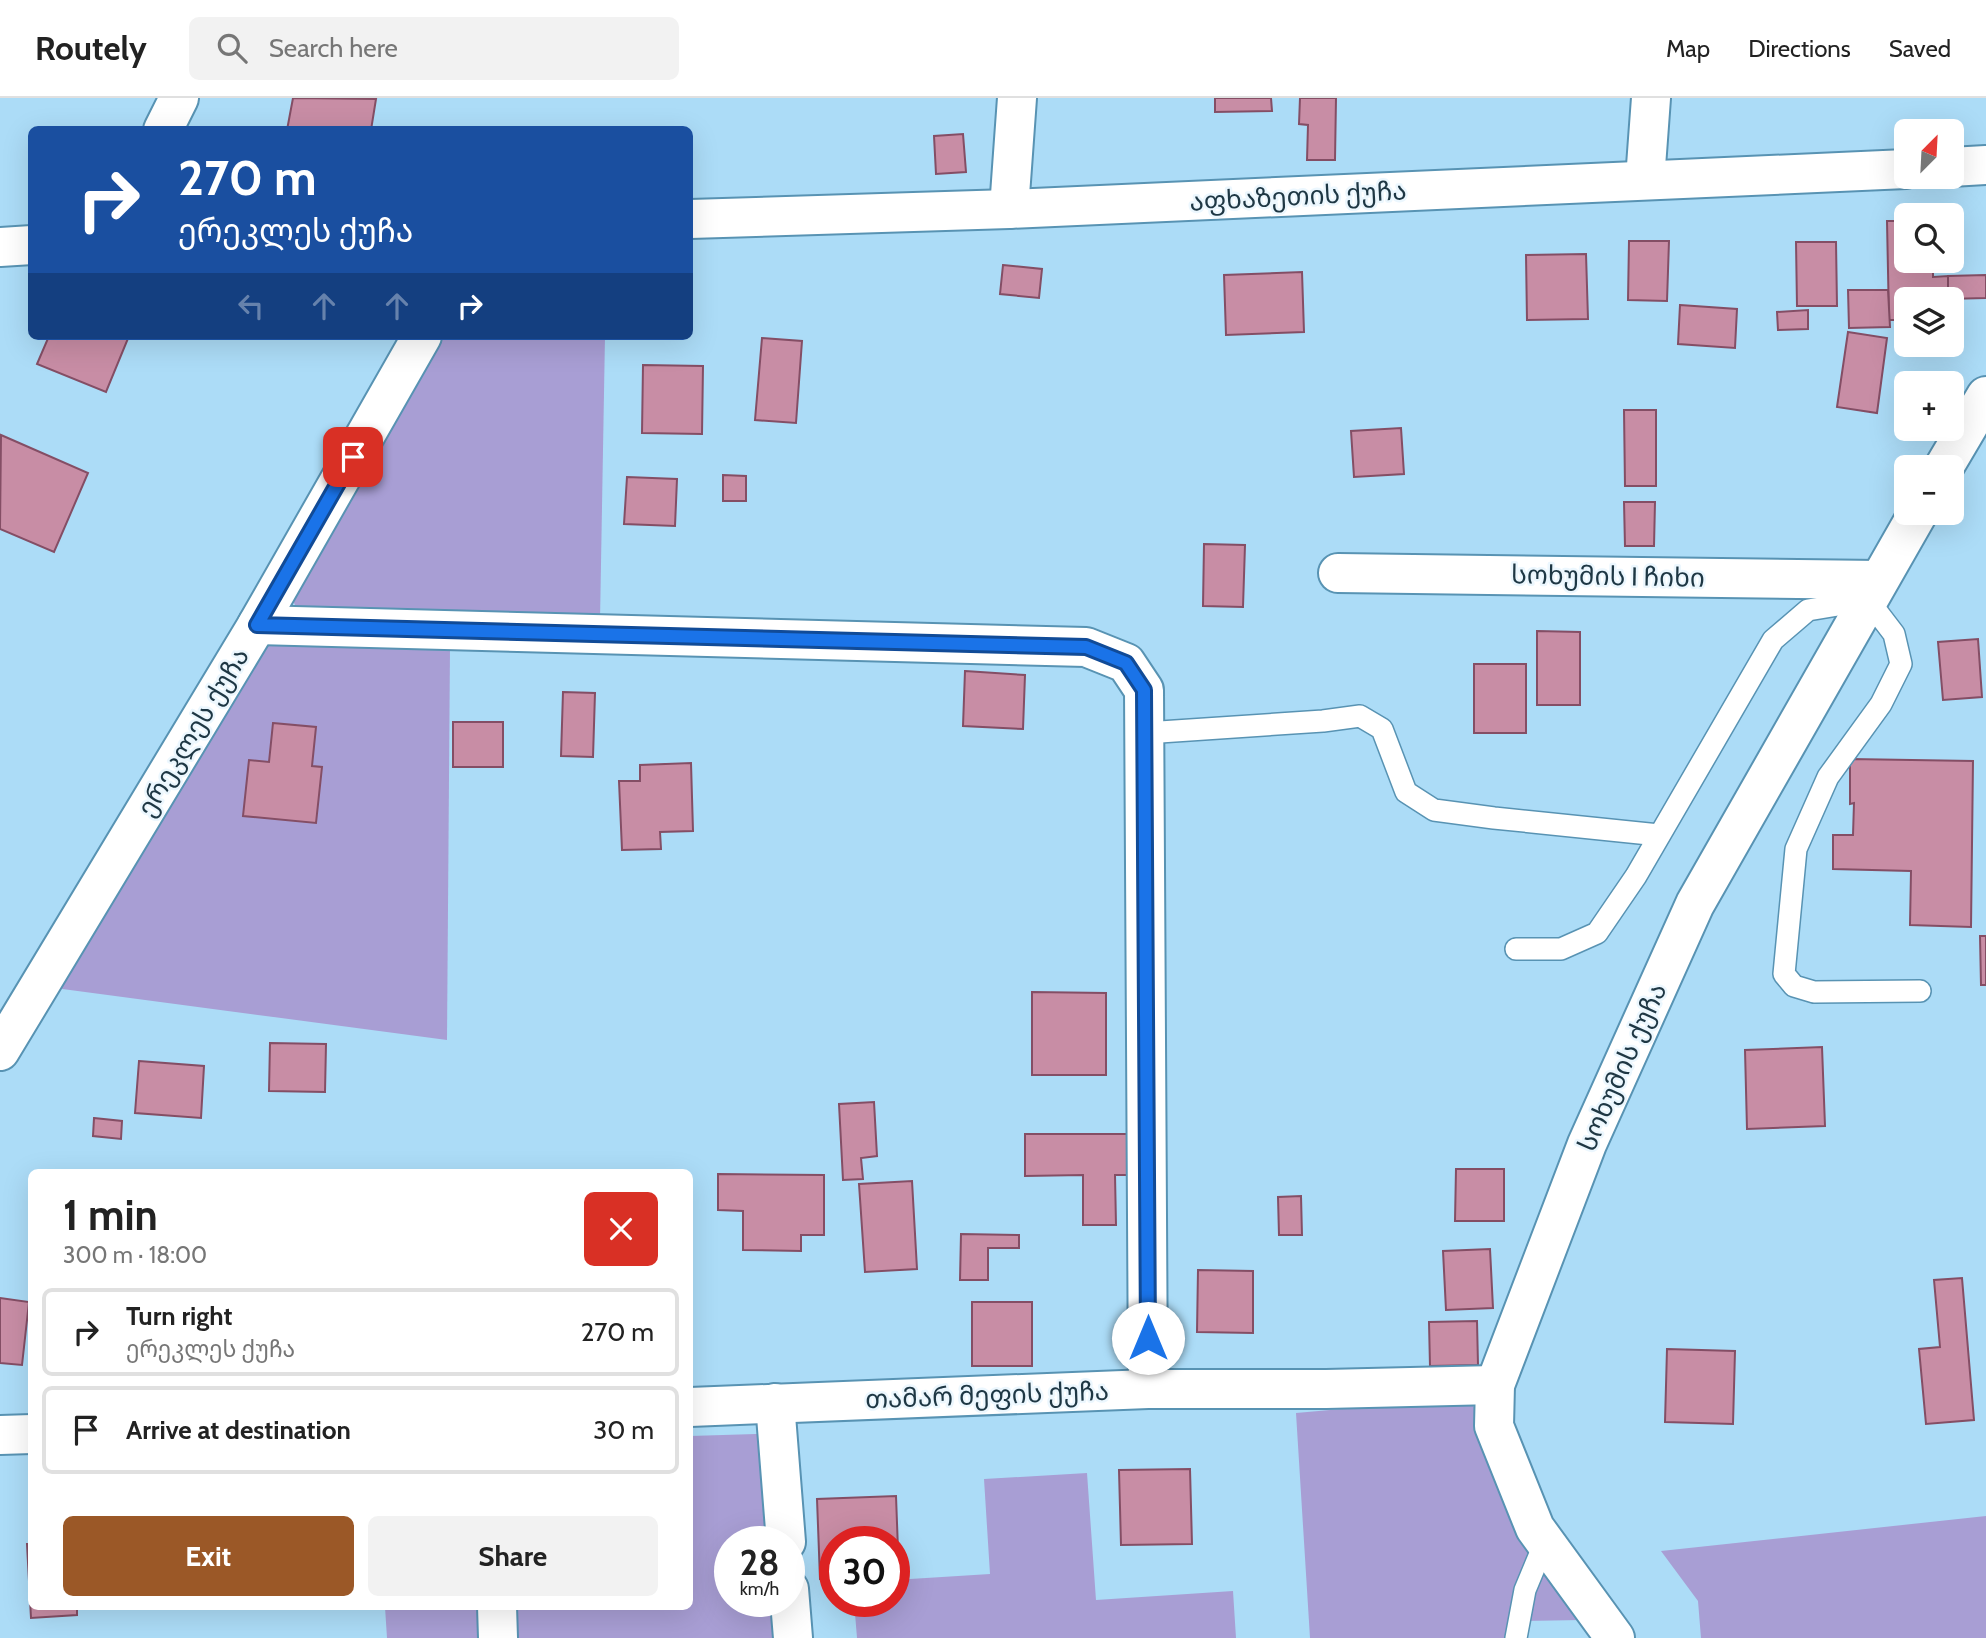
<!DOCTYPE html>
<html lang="en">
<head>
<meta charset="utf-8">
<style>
	:root { --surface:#fff; --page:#f2f2f2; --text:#222; --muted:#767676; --line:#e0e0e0; --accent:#9b5827 }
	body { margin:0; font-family:Cabin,"Noto Sans Georgian",sans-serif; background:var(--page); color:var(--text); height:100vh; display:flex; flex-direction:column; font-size:26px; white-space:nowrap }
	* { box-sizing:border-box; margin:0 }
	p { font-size:23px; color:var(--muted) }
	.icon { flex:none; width:38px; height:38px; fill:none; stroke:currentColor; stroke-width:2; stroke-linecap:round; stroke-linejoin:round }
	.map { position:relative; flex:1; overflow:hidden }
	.sheet { position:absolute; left:28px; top:1071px; width:665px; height:441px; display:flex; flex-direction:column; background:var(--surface); border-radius:10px; box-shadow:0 7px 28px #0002 }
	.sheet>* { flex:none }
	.guide { position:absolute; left:28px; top:28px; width:665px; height:214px; border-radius:10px; box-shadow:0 7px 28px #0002; background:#1a4fa0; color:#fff; overflow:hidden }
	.needle { width:46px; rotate:24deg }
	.buttons { position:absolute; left:1894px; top:21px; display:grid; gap:14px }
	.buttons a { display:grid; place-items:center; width:70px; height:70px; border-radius:10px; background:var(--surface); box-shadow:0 7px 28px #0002; font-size:35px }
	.speed { position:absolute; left:714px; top:1428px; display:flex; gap:14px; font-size:35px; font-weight:700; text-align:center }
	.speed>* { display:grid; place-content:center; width:91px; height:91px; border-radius:50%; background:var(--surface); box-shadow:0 7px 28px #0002; line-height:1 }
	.speed small { font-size:18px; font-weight:400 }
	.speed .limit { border:10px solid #d22; background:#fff; color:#111 }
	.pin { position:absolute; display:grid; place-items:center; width:60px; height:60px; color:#fff; margin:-30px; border-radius:14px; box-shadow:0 4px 10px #0006 }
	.me { position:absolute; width:77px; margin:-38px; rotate:0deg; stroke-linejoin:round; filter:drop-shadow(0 0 5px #0008) }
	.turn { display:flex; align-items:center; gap:24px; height:147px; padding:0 35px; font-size:32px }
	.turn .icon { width:91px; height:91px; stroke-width:2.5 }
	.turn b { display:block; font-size:49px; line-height:60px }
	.lanes { display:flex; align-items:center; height:66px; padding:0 35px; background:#0003; justify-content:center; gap:35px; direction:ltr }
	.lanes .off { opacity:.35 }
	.round { display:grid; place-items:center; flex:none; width:74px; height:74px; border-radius:10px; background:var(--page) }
	.headline { display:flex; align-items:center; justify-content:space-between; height:119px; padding:0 35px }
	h1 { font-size:42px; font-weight:700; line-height:52px }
	.cta { display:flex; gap:14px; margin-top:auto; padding:14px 35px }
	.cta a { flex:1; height:80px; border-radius:10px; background:var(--accent); color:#fff; font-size:28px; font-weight:700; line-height:80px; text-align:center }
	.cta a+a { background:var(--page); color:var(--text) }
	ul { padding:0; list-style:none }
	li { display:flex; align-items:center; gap:21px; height:88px; margin:0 14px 10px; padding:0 21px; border:4px solid var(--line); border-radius:10px }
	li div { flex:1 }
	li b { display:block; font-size:26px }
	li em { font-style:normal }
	header { display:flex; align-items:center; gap:42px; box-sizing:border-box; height:98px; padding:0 35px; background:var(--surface); border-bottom:2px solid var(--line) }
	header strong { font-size:33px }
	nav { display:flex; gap:38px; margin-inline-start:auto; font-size:24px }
	.search { width:490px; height:63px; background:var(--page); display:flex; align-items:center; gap:18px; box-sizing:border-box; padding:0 24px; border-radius:10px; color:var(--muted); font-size:26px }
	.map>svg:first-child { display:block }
</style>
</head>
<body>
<header>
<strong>Routely</strong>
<div class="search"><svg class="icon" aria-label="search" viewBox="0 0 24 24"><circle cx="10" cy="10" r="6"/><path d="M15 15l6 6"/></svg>Search here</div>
<nav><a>Map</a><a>Directions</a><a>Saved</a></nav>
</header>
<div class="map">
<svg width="1986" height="1540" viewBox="0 0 1986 1540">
	<rect width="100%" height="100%" fill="#acdcf7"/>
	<g fill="#a89ed4" fill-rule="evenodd">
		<polygon points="444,238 605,238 600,523 299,515 292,501"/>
		<polygon points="259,543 450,549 447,942 55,890"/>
		<polygon points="1466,1300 1487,1324 1582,1522 1524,1523 1525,1540 1310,1540 1296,1315"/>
		<path d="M791,1335L802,1540H387L385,1509L690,1508V1338ZM730,1444H789V1503H730Z"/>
		<polygon points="1087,1375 1096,1502 1233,1493 1236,1540 857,1540 854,1503 894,1503 894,1482 990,1476 984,1381"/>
		<polygon points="1986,1418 1986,1540 1701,1540 1698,1503 1661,1453"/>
	</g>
	<g fill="#c88da5" stroke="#844e65" stroke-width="2">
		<polygon points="293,0 376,1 371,32 287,32"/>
		<polygon points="1215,0 1271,0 1272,13 1215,14"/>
		<polygon points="1300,0 1336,0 1335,62 1307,62 1308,27 1299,26"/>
		<polygon points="963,36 966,74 936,76 934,38"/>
		<polygon points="1887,123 1906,123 1906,163 1933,163 1933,179 1948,178 1948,201 1906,201 1906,222 1889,222"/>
		<polygon points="1629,143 1669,143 1667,203 1628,202"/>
		<polygon points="1796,144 1836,144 1837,208 1797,208"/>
		<polygon points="1586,156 1588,221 1527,222 1526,157"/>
		<polygon points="1003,167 1042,171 1039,200 1000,196"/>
		<polygon points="1302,174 1304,234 1226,237 1224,177"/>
		<polygon points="1986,177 1986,200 1948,201 1948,178"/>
		<polygon points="1848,192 1888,192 1890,229 1849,230"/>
		<polygon points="1680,207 1737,211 1735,250 1678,246"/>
		<polygon points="1808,212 1808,231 1778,232 1777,214"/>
		<polygon points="1848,234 1887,240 1877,315 1837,309"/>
		<polygon points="49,238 129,238 106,294 37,266"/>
		<polygon points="762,240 802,243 796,325 755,322"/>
		<polygon points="643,267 703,268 702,336 642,335"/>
		<polygon points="1624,312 1656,312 1656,388 1625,388"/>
		<polygon points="1401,330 1404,376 1354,379 1351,333"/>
		<polygon points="1,337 88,375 54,454 0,431"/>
		<polygon points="723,377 746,378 746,403 723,403"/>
		<polygon points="627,379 677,381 675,428 624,426"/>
		<polygon points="1624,404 1655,404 1654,448 1625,448"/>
		<polygon points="1204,446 1245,447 1243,509 1203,508"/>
		<polygon points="1537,533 1580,534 1580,607 1537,607"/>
		<polygon points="1978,541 1982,599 1943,602 1938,544"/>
		<rect x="1474" y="566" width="52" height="69"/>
		<polygon points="965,573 1025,577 1023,631 963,628"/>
		<polygon points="563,594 595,595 593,659 561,658"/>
		<rect x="453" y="624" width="50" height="45"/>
		<polygon points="273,625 316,629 312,668 322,669 316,725 243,718 249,662 269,664"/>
		<polygon points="1850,661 1973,663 1971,829 1910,827 1911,773 1833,771 1833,737 1853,737 1854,705 1850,706"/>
		<polygon points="691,665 693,733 660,734 661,751 622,752 619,683 640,683 640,667"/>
		<polygon points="1980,838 1986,838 1986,887 1981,887"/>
		<polygon points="1032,894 1106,895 1106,977 1032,977"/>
		<polygon points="270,945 326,946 325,994 269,993"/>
		<polygon points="1822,949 1825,1028 1747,1031 1745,952"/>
		<polygon points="139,963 204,968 201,1020 135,1015"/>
		<polygon points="874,1004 877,1058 861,1060 863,1081 843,1082 839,1006"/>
		<polygon points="94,1020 122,1023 121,1041 93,1038"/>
		<polygon points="1025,1036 1128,1036 1128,1077 1115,1077 1116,1127 1083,1127 1083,1077 1025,1078"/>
		<polygon points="1456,1071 1504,1071 1504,1123 1455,1123"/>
		<polygon points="718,1076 824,1077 824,1137 801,1137 801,1153 743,1152 743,1113 718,1112"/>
		<polygon points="912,1083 917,1171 865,1174 859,1086"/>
		<polygon points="1301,1098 1302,1137 1279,1137 1278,1099"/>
		<polygon points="961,1136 1019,1137 1019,1150 988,1150 988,1182 960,1182"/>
		<polygon points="1490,1151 1493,1210 1446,1212 1443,1153"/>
		<polygon points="1198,1172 1253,1173 1253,1235 1197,1234"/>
		<polygon points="1962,1180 1974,1322 1926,1326 1919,1251 1940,1249 1934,1182"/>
		<polygon points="0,1200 29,1204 22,1267 0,1265"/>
		<rect x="972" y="1204" width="60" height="64"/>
		<polygon points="1477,1223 1478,1267 1430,1268 1429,1224"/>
		<polygon points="1667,1251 1735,1253 1733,1326 1665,1324"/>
		<polygon points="1190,1371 1192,1446 1121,1447 1119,1372"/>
		<polygon points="896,1398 899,1479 894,1479 894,1444 835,1444 835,1481 820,1481 817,1401"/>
		<polygon points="27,1446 32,1446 32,1508 77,1508 77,1517 31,1520"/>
	</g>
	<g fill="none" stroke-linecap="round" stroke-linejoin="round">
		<defs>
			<g id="service">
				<polyline points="1145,635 1323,623 1360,618 1382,631 1406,694 1434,712 1494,720 1659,737"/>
				<polyline points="1516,851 1561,851 1597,835 1636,778 1773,542 1808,512 1868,502 1894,536 1901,566 1881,606 1828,679 1796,751 1784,876 1794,888 1814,894 1920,893"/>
				<polyline points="1516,1540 1525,1492 1545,1444"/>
			</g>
			<g id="minor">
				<polyline points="163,32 179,0"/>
				<polyline points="1645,82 1651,0"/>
				<polyline points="1009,111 1017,0"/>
				<polyline points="1944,369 1986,298"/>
				<polyline points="1338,475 1879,482"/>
				<polyline points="257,527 1086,549 1126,565 1144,592 1148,1291"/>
				<polyline points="0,953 257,527 422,238"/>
				<polyline points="775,1305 786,1444"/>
				<polyline points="690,1309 1148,1291 1326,1291 1495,1287"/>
				<polyline points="0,1337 32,1336"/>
				<polyline points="789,1491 793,1540"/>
				<polyline points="497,1508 498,1540"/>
				<polyline points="1615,1540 1535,1430 1494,1328 1495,1287 1587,1046 1695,806 1918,415"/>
			</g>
			<g id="tertiary">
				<polyline points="1951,69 1986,67"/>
				<polyline points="690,121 1009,111 1906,71"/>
				<polyline points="0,149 32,147"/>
			</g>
		</defs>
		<use href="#service" stroke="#5893b3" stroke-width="24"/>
		<use href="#minor" stroke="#5893b3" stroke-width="42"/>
		<use href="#tertiary" stroke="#5893b3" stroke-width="42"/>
		<use href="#service" stroke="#fff" stroke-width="21"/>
		<use href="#minor" stroke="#fff" stroke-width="38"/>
		<use href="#tertiary" stroke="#fff" stroke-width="38"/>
	</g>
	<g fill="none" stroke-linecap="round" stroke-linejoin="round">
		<defs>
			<polyline id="route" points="353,359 257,527 1086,549 1126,565 1144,592 1148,1240"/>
		</defs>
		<use href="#route" stroke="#114b97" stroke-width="18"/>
		<use href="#route" stroke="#1a73e8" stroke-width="12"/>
	</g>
	<g text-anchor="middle" stroke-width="5" stroke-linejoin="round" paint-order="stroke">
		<g font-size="26" fill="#1e3744" stroke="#ecf7fe">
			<text transform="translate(1298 98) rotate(-3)" y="9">აფხაზეთის ქუჩა</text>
			<text transform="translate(1608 478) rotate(1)" y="9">სოხუმის I ჩიხი</text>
			<text transform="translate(193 634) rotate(-59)" y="9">ერეკლეს ქუჩა</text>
			<text transform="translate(1622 969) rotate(-66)" y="9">სოხუმის ქუჩა</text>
			<text transform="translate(987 1297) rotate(-2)" y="9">თამარ მეფის ქუჩა</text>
		</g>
	</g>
</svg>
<div class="buttons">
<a><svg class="needle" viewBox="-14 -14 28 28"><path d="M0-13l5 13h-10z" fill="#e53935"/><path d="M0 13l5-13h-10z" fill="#767676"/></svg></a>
<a><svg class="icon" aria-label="search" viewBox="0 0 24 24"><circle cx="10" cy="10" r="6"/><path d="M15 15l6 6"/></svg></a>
<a><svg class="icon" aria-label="layers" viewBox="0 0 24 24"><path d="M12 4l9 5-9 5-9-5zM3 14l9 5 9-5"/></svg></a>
<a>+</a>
<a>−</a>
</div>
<div class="speed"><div>28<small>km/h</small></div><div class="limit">30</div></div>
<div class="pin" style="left:353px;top:359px;background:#d93025"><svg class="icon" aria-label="arrive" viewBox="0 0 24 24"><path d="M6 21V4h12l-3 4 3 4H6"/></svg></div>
<svg class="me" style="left:1148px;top:1240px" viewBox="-20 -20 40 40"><circle r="19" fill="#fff"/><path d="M0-13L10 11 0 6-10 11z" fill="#1a73e8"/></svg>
<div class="guide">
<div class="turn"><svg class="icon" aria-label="right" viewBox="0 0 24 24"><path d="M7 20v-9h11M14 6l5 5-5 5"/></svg><div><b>270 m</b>ერეკლეს ქუჩა</div></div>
<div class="lanes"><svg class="icon off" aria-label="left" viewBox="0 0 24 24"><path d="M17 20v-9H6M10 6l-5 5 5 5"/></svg><svg class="icon off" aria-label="ahead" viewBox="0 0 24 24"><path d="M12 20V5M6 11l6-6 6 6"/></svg><svg class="icon off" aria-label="ahead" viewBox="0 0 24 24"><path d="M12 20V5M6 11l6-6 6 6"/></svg><svg class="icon" aria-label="right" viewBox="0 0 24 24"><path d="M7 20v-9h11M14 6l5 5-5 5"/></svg></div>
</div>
<section class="sheet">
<div class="headline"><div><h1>1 min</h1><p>300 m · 18:00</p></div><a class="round" style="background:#d93025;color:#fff"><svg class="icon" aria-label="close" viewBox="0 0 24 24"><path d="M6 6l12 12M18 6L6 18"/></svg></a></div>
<ul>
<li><svg class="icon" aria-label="right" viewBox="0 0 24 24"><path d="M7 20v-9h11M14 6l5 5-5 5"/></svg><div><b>Turn right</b><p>ერეკლეს ქუჩა</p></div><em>270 m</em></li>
<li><svg class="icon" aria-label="arrive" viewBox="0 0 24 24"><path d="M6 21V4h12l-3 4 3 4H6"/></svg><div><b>Arrive at destination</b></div><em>30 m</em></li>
</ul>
<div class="cta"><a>Exit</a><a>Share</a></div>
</section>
</div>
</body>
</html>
